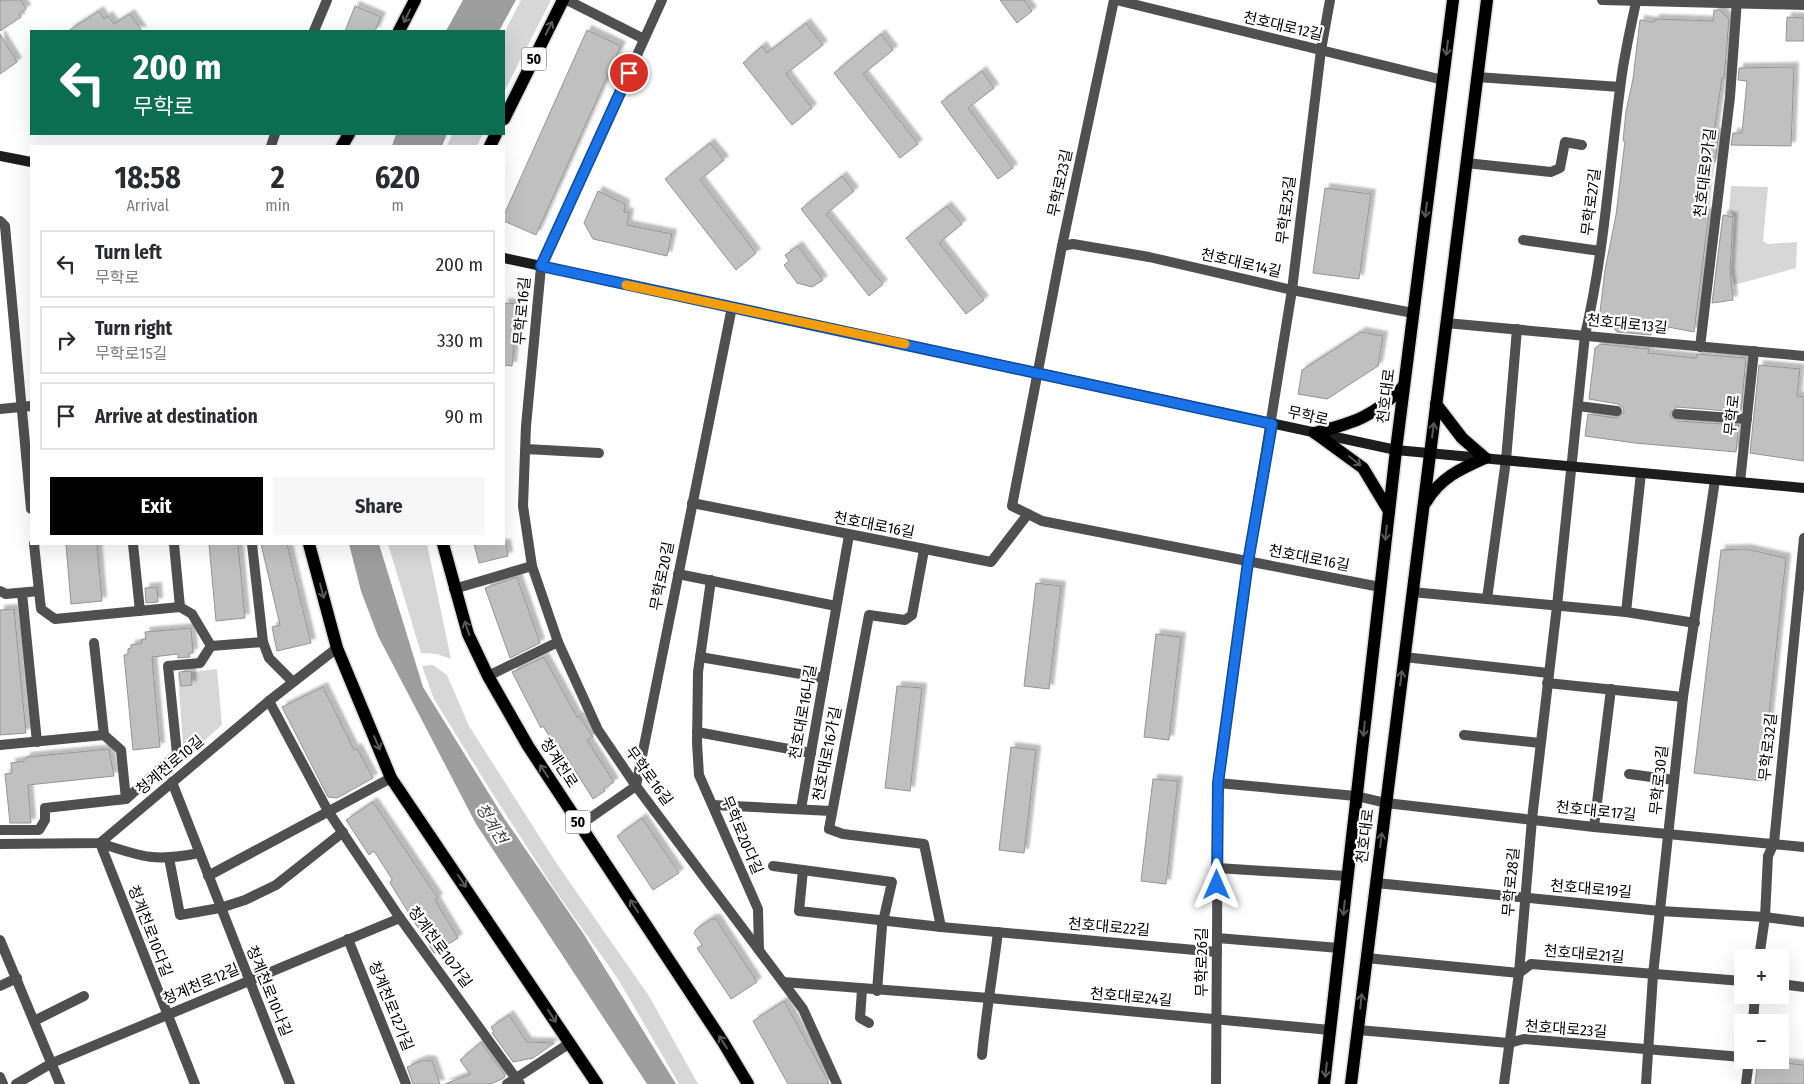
<!DOCTYPE html>
<html lang="en">
<head>
<meta charset="utf-8">
<style>
	:root { --surface:#fff; --page:#f7f7f7; --text:#2b2b33; --muted:#7c7c81; --line:#e1e1e2; --accent:#000 }
	body { margin:0; font-family:"Fira Sans Condensed","Noto Sans KR",sans-serif; background:var(--page); color:var(--text); height:100vh; display:flex; flex-direction:column; font-size:19px; white-space:nowrap }
	* { box-sizing:border-box; margin:0 }
	p { font-size:16px; color:var(--muted) }
	.icon { flex:none; width:28px; height:28px; fill:none; stroke:currentColor; stroke-width:2; stroke-linecap:round; stroke-linejoin:round }
	.map { position:relative; flex:1; overflow:hidden }
	.panel { position:absolute; left:30px; top:145px; width:475px; height:400px; display:flex; flex-direction:column; background:var(--surface); border-radius:0px; box-shadow:0 5px 20px #0002 }
	.panel>* { flex:none }
	.guide { position:absolute; left:30px; top:30px; width:475px; height:105px; border-radius:0px; box-shadow:0 5px 20px #0002; background:#0b6e4f; color:#fff; overflow:hidden }
	.buttons { position:absolute; left:1734px; top:949px; display:grid; gap:10px }
	.buttons a { display:grid; place-items:center; width:55px; height:55px; border-radius:0px; background:var(--surface); box-shadow:0 5px 20px #0002; font-size:25px }
	.pin { position:absolute; display:grid; place-items:center; width:42px; height:42px; color:#fff; margin:-21px; border:2px solid #fff; border-radius:50%; box-shadow:0 1px 5px #0007 }
	.me { position:absolute; width:55px; margin:-28px; rotate:0deg; stroke-linejoin:round; filter:drop-shadow(0 0 4px #0008) }
	.turn { display:flex; align-items:center; gap:18px; height:105px; padding:0 20px; font-size:22px }
	.turn .icon { width:65px; height:65px; stroke-width:2.5 }
	.turn b { display:block; font-size:35px; line-height:42px }
	.eta { display:flex; justify-content:space-evenly; align-items:center; height:85px; text-align:center }
	.eta b { font-size:30px; font-weight:700; line-height:35px }
	.action { display:flex; gap:10px; margin-top:auto; padding:10px 20px }
	.action a { flex:1; height:58px; border-radius:0px; background:var(--accent); color:#fff; font-size:20px; font-weight:700; line-height:58px; text-align:center }
	.action a+a { background:var(--page); color:var(--text) }
	ul { padding:0; list-style:none }
	li { display:flex; align-items:center; gap:15px; height:68px; margin:0 10px 8px; padding:0 10px; border:2px solid var(--line); border-radius:0px }
	li div { flex:1 }
	li b { display:block; font-size:19px }
	li em { font-style:normal }
	.map>svg:first-child { display:block }
</style>
</head>
<body>
<div class="map">
<svg width="1804" height="1084" viewBox="0 0 1804 1084">
	<defs>
		<filter id="shadow"><feDropShadow dx="4.5" dy="-4.5" stdDeviation="1" flood-color="#0004"/></filter>
	</defs>
	<rect width="100%" height="100%" fill="#fff"/>
	<g fill="#d7d7d7">
		<polygon points="521,0 551,0 504,92 504,33"/>
		<polygon points="452,134 483,134 477,146 447,146"/>
		<polygon points="1731,186 1768,187 1763,241 1768,244 1797,242 1796,268 1734,285 1731,273 1734,217 1729,210"/>
		<polygon points="388,544 427,544 451,659 437,654 421,653"/>
		<polygon points="433,665 447,675 469,726 557,864 649,996 698,1084 679,1084 618,979 554,889 489,788 434,699 422,666"/>
		<polygon points="217,669 222,725 184,758 178,674"/>
	</g>
	<g fill="#9e9e9e">
		<polygon points="463,0 516,0 499,31 446,31"/>
		<polygon points="396,134 447,134 442,146 392,146"/>
		<polygon points="349,544 379,544 423,687 504,818 583,933 676,1084 647,1084 476,824 378,636 361,591"/>
	</g>
	<g fill="#c0c0c0" stroke="#949494" filter="url(#shadow)">
		<polygon points="0,0 21,0 26,9 19,14 21,17 0,31"/>
		<polygon points="1000,0 1024,0 1032,11 1017,23"/>
		<polygon points="355,6 381,17 375,31 345,31"/>
		<polygon points="1714,10 1720,10 1729,19 1724,79 1722,78 1714,133 1719,133 1715,162 1709,164 1705,200 1704,213 1709,213 1694,332 1668,327 1668,330 1652,328 1651,335 1617,332 1600,312 1605,270 1616,215 1625,141 1623,141 1626,111 1633,79 1640,20 1654,22 1655,19 1713,21"/>
		<polygon points="99,11 104,19 108,16 114,24 130,14 142,31 68,31"/>
		<polygon points="1787,17 1804,18 1804,41 1786,41"/>
		<polygon points="806,23 823,45 786,74 812,108 792,125 743,63 762,46 767,53"/>
		<polygon points="587,30 621,46 536,235 504,221 504,215"/>
		<polygon points="0,34 17,62 0,74"/>
		<polygon points="881,34 893,50 863,74 918,144 900,158 834,73"/>
		<polygon points="1794,67 1791,146 1731,145 1733,133 1742,133 1747,81 1738,80 1739,68"/>
		<polygon points="982,71 994,88 968,108 1013,168 998,179 941,102"/>
		<polygon points="710,143 724,160 700,180 756,253 736,270 665,179"/>
		<polygon points="842,176 854,191 826,214 883,284 869,296 801,209"/>
		<polygon points="1325,188 1371,194 1359,279 1313,273"/>
		<polygon points="598,191 625,204 624,212 629,213 627,225 672,234 667,256 593,239 584,223"/>
		<polygon points="947,206 962,224 939,243 984,300 966,314 906,238"/>
		<polygon points="1723,215 1733,217 1730,271 1733,300 1712,303"/>
		<polygon points="798,246 823,280 812,287 797,283 784,265 789,261 785,255"/>
		<polygon points="504,303 518,304 512,366 504,365"/>
		<polygon points="1361,332 1383,336 1378,366 1327,399 1298,394 1302,370"/>
		<polygon points="1601,344 1649,349 1648,353 1696,358 1697,354 1746,358 1741,412 1677,407 1670,413 1671,417 1677,421 1739,425 1736,452 1635,443 1585,436 1588,414 1617,418 1624,412 1623,408 1618,404 1589,399 1595,348"/>
		<polygon points="1759,365 1800,369 1797,396 1804,397 1804,461 1750,453"/>
		<polygon points="66,544 97,544 102,601 71,604"/>
		<polygon points="209,544 238,544 245,618 216,621"/>
		<polygon points="261,544 287,544 311,643 277,651 272,627 280,625"/>
		<polygon points="474,544 506,544 508,556 479,563"/>
		<polygon points="1746,549 1786,558 1762,781 1694,773 1721,550"/>
		<polygon points="517,577 540,643 510,658 485,588"/>
		<polygon points="1036,583 1061,586 1049,689 1024,686"/>
		<polygon points="157,587 158,602 146,603 145,588"/>
		<polygon points="14,609 26,733 0,735 0,610"/>
		<polygon points="191,628 193,653 189,653 190,657 178,658 178,654 152,657 160,747 133,750 124,655 128,654 128,649 131,648 131,645 142,643 141,640 146,639 145,632"/>
		<polygon points="1156,634 1181,637 1169,740 1144,737"/>
		<polygon points="544,657 577,717 579,716 593,737 587,740 614,782 603,789 605,791 593,799 559,745 556,747 543,726 541,728 512,672"/>
		<polygon points="191,671 192,685 181,686 179,672"/>
		<polygon points="897,686 922,688 910,791 885,788"/>
		<polygon points="323,687 354,750 357,748 373,778 337,798 328,797 282,707"/>
		<polygon points="1011,747 1036,750 1024,853 999,850"/>
		<polygon points="109,749 114,776 28,785 31,823 10,823 5,774 12,773 11,763 24,761 27,757"/>
		<polygon points="1153,779 1178,781 1166,884 1141,881"/>
		<polygon points="373,802 438,898 435,900 458,938 434,953 390,883 392,879 374,851 369,855 346,820"/>
		<polygon points="642,818 679,873 653,890 617,836"/>
		<polygon points="711,919 716,919 757,982 731,999 697,948 702,945 694,933 696,929"/>
		<polygon points="784,1001 824,1073 829,1084 788,1084 753,1021"/>
		<polygon points="509,1015 527,1042 554,1043 533,1058 513,1062 492,1033 494,1032 491,1027"/>
		<polygon points="481,1042 505,1075 504,1078 491,1084 445,1084 470,1074 460,1060"/>
		<polygon points="423,1060 432,1061 440,1084 413,1084 407,1067"/>
		<polygon points="1758,1060 1804,1065 1804,1084 1755,1084"/>
	</g>
	<g fill="none" stroke-linecap="round" stroke-linejoin="round">
		<defs>
			<g id="primary">
				<polyline points="399,31 415,0"/>
				<polyline points="504,119 563,0"/>
				<polyline points="342,146 349,134"/>
				<polyline points="490,146 496,134"/>
				<polyline points="1315,433 1363,468 1389,511"/>
				<path d="M1315,433C1356,422 1373,417 1404,386"/>
				<path d="M1426,502C1440,478 1460,469 1485,458L1462,438L1436,404"/>
				<polyline points="309,544 337,648 391,778 597,1084"/>
				<polyline points="443,544 468,634 488,676 528,746 723,1042 748,1084"/>
				<polyline points="1324,1084 1396,450 1453,0"/>
				<polyline points="1351,1084 1487,0"/>
			</g>
		</defs>
		<use href="#primary" stroke="#dbdbdb" stroke-width="15"/>
		<g stroke="#505050" stroke-width="10">
			<polyline points="567,0 644,39"/>
			<polyline points="662,0 541,267 526,426 523,506 532,566 558,642 598,730 636,786 803,1009 837,1084"/>
			<polyline points="1114,0 1062,246 1012,506 1042,521 1380,587"/>
			<polyline points="1116,0 1443,80"/>
			<polyline points="1602,0 1804,5"/>
			<polyline points="314,31 327,0"/>
			<polyline points="1477,77 1620,87"/>
			<polyline points="271,146 275,134"/>
			<polyline points="1466,163 1551,172 1560,168 1565,142 1582,145"/>
			<polyline points="0,221 5,226 31,509"/>
			<polyline points="1523,240 1600,251"/>
			<polyline points="1062,246 1073,244 1149,257 1292,290 1413,313"/>
			<polyline points="1446,323 1804,356"/>
			<polyline points="1700,347 1730,97 1737,0"/>
			<polyline points="1578,406 1617,411"/>
			<polyline points="0,409 31,406"/>
			<polyline points="1677,414 1747,419"/>
			<polyline points="526,449 599,453"/>
			<polyline points="1740,482 1754,351"/>
			<polyline points="692,503 991,562 1028,514"/>
			<polyline points="34,544 39,591"/>
			<polyline points="133,544 140,611"/>
			<polyline points="174,544 180,607"/>
			<polyline points="252,544 263,642 269,658 293,682"/>
			<polyline points="924,550 912,615 905,620 869,615 829,829 843,834 924,844 941,927"/>
			<polyline points="678,574 836,606"/>
			<polyline points="711,580 698,672 697,743 699,775 758,909 759,950"/>
			<polyline points="454,589 532,566"/>
			<polyline points="0,591 6,594 39,591 41,609 55,619 180,607 192,614 211,646"/>
			<polyline points="1412,592 1626,612 1695,623"/>
			<polyline points="22,593 37,742"/>
			<polyline points="1487,599 1506,460 1517,329"/>
			<polyline points="1626,612 1641,473"/>
			<polyline points="94,643 104,735"/>
			<polyline points="700,657 824,678"/>
			<polyline points="1404,657 1548,673"/>
			<polyline points="488,676 558,642"/>
			<polyline points="1547,683 1683,697"/>
			<polyline points="269,701 328,811 400,918 520,1084"/>
			<polyline points="697,732 811,753"/>
			<polyline points="1464,735 1540,743"/>
			<polyline points="0,745 104,735 121,750 126,799"/>
			<polyline points="1629,774 1674,780"/>
			<polyline points="172,782 290,1084"/>
			<polyline points="1218,783 1356,796 1386,803 1594,827 1804,847"/>
			<polyline points="713,805 831,811"/>
			<polyline points="801,809 849,535"/>
			<polyline points="580,825 636,786 732,307"/>
			<polyline points="1594,827 1611,689"/>
			<polyline points="0,830 39,830 45,820 45,808 126,799 177,754 168,666 200,663 211,646 263,642"/>
			<polyline points="100,843 195,1084"/>
			<path d="M100,843C142,857 155,862 199,853"/>
			<polyline points="0,844 100,843 269,701 337,648"/>
			<polyline points="169,858 180,915 220,908 245,900 276,885 343,832"/>
			<polyline points="773,866 892,882 882,926 877,991"/>
			<polyline points="1217,868 1347,876"/>
			<polyline points="803,870 799,911 941,927 1217,952"/>
			<polyline points="208,876 391,778"/>
			<polyline points="1376,883 1660,911 1765,917 1804,922"/>
			<polyline points="1217,938 1339,948"/>
			<polyline points="348,939 406,1084"/>
			<polyline points="0,940 60,1084"/>
			<polyline points="1366,958 1519,973 1531,964 1742,981"/>
			<polyline points="1759,958 1765,917 1768,856 1774,843 1804,538"/>
			<polyline points="783,982 989,998 1330,1030"/>
			<polyline points="1780,984 1804,987"/>
			<polyline points="0,986 17,978"/>
			<polyline points="862,990 860,1018 869,1023"/>
			<polyline points="34,1021 84,996"/>
			<polyline points="1753,1022 1755,995"/>
			<polyline points="1358,1030 1509,1043 1524,1039 1742,1057"/>
			<path d="M982,1055C986,1013 993,973 998,932"/>
			<polyline points="0,1077 3,1084"/>
			<polyline points="16,1084 52,1063 400,918"/>
			<polyline points="507,1084 570,1043"/>
			<polyline points="1216,1084 1218,783 1248,562 1292,290 1321,50 1330,0"/>
			<path d="M1504,1084L1519,973L1532,819L1557,606L1585,335C1604,254 1609,171 1620,89C1623,60 1630,31 1636,2"/>
			<polyline points="1646,1084 1653,975 1683,697 1715,480"/>
			<polyline points="1746,1084 1749,1060"/>
		</g>
		<g stroke="#1d1d1d" stroke-width="10">
			<polyline points="0,156 31,162"/>
			<polyline points="504,258 1396,450 1804,488"/>
		</g>
		<use href="#primary" stroke="#000" stroke-width="12"/>
	</g>
	<defs><path id="oneway-shaft" d="M-6 0H5M1.5-3L5.5 0L1.5 3" fill="none" stroke-width="1.6" stroke-linecap="round" stroke-linejoin="round" transform="scale(1.25)"/></defs>
	<g stroke="#595959">
		<use href="#oneway-shaft" transform="translate(407 16) rotate(116)"/>
		<use href="#oneway-shaft" transform="translate(549 28) rotate(-63)"/>
		<use href="#oneway-shaft" transform="translate(1447 48) rotate(97)"/>
		<use href="#oneway-shaft" transform="translate(1426 210) rotate(97)"/>
		<use href="#oneway-shaft" transform="translate(1433 430) rotate(-83)"/>
		<use href="#oneway-shaft" transform="translate(1355 461) rotate(39)"/>
		<use href="#oneway-shaft" transform="translate(1386 533) rotate(96)"/>
		<use href="#oneway-shaft" transform="translate(322 591) rotate(75)"/>
		<use href="#oneway-shaft" transform="translate(467 628) rotate(-109)"/>
		<use href="#oneway-shaft" transform="translate(1401 678) rotate(-83)"/>
		<use href="#oneway-shaft" transform="translate(1364 729) rotate(96)"/>
		<use href="#oneway-shaft" transform="translate(377 743) rotate(67)"/>
		<use href="#oneway-shaft" transform="translate(544 771) rotate(-124)"/>
		<use href="#oneway-shaft" transform="translate(1381 840) rotate(-83)"/>
		<use href="#oneway-shaft" transform="translate(462 881) rotate(56)"/>
		<use href="#oneway-shaft" transform="translate(634 906) rotate(-123)"/>
		<use href="#oneway-shaft" transform="translate(1344 908) rotate(96)"/>
		<use href="#oneway-shaft" transform="translate(1361 1001) rotate(-84)"/>
		<use href="#oneway-shaft" transform="translate(552 1016) rotate(57)"/>
		<use href="#oneway-shaft" transform="translate(723 1042) rotate(-122)"/>
		<use href="#oneway-shaft" transform="translate(1326 1070) rotate(96)"/>
	</g>
	<g fill="none" stroke-linecap="round" stroke-linejoin="round">
		<defs>
			<polyline id="route" points="629,73 541,266 1272,424 1248,562 1218,783 1217,885"/>
		</defs>
		<use href="#route" stroke="#114b97" stroke-width="12"/>
		<use href="#route" stroke="#1a73e8" stroke-width="9"/>
		<polyline stroke="#f59e0b" stroke-width="9" points="626,285 905,344"/>
	</g>
	<g text-anchor="middle" stroke-width="4.5" stroke-linejoin="round" paint-order="stroke">
		<g fill="#fff" stroke="#4c4c4c" stroke-width="1">
			<rect x="521.5" y="47.5" width="25" height="23" rx="4"/>
			<rect x="565.5" y="810.5" width="25" height="23" rx="4"/>
		</g>
		<g font-size="14" font-weight="bold" fill="#000">
			<text x="534" y="64">50</text>
			<text x="578" y="827">50</text>
		</g>
		<g font-size="15" fill="#000" stroke="#fff">
			<text transform="translate(1283 26) rotate(13)" y="5">천호대로12길</text>
			<text transform="translate(1705 173) rotate(-83)" y="5">천호대로9가길</text>
			<text transform="translate(1060 183) rotate(-78)" y="5">무학로23길</text>
			<text transform="translate(1591 202) rotate(-83)" y="5">무학로27길</text>
			<text transform="translate(1286 210) rotate(-83)" y="5">무학로25길</text>
			<text transform="translate(1241 263) rotate(13)" y="5">천호대로14길</text>
			<text transform="translate(522 311) rotate(-85)" y="5">무학로16길</text>
			<text transform="translate(1627 324) rotate(6)" y="5">천호대로13길</text>
			<text transform="translate(1386 396) rotate(-83)" y="5">천호대로</text>
			<text transform="translate(1732 415) rotate(-84)" y="5">무학로</text>
			<text transform="translate(1308 416) rotate(12)" y="5">무학로</text>
			<text transform="translate(874 525) rotate(11)" y="5">천호대로16길</text>
			<text transform="translate(1309 558) rotate(11)" y="5">천호대로16길</text>
			<text transform="translate(662 576) rotate(-79)" y="5">무학로20길</text>
			<text transform="translate(803 712) rotate(-80)" y="5">천호대로16나길</text>
			<text transform="translate(1768 747) rotate(-84)" y="5">무학로32길</text>
			<text transform="translate(827 754) rotate(-79)" y="5">천호대로16가길</text>
			<text transform="translate(559 763) rotate(57)" y="5">청계천로</text>
			<text transform="translate(170 765) rotate(-40)" y="5">청계천로10길</text>
			<text transform="translate(649 776) rotate(54)" y="5">무학로16길</text>
			<text transform="translate(1659 780) rotate(-84)" y="5">무학로30길</text>
			<text transform="translate(1596 811) rotate(6)" y="5">천호대로17길</text>
			<text transform="translate(742 835) rotate(67)" y="5">무학로20다길</text>
			<text transform="translate(1365 836) rotate(-83)" y="5">천호대로</text>
			<text transform="translate(1511 882) rotate(-85)" y="5">무학로28길</text>
			<text transform="translate(1591 889) rotate(5)" y="5">천호대로19길</text>
			<text transform="translate(1109 927) rotate(5)" y="5">천호대로22길</text>
			<text transform="translate(150 931) rotate(69)" y="5">청계천로10다길</text>
			<text transform="translate(440 947) rotate(54)" y="5">청계천로10가길</text>
			<text transform="translate(1584 954) rotate(5)" y="5">천호대로21길</text>
			<text transform="translate(1202 962) rotate(-90)" y="5">무학로26길</text>
			<text transform="translate(201 984) rotate(-23)" y="5">청계천로12길</text>
			<text transform="translate(269 991) rotate(68)" y="5">청계천로10나길</text>
			<text transform="translate(1131 997) rotate(5)" y="5">천호대로24길</text>
			<text transform="translate(391 1006) rotate(68)" y="5">청계천로12가길</text>
			<text transform="translate(1566 1029) rotate(4)" y="5">천호대로23길</text>
		</g>
		<g font-size="16" font-style="italic" fill="#3f3f3f" stroke="#fff">
			<text transform="translate(492 823) rotate(59)" y="6">청계천</text>
		</g>
	</g>
</svg>
<div class="buttons">
<a>+</a>
<a>−</a>
</div>
<div class="pin" style="left:629px;top:73px;background:#d93025"><svg class="icon" aria-label="arrive" viewBox="0 0 24 24"><path d="M6 21V4h12l-3 4 3 4H6"/></svg></div>
<svg class="me" style="left:1217px;top:885px" viewBox="-20 -20 40 40"><path d="M0-17L14 15 0 8-14 15z" fill="#1a73e8" stroke="#fff" stroke-width="4"/></svg>
<div class="guide">
<div class="turn"><svg class="icon" aria-label="left" viewBox="0 0 24 24"><path d="M17 20v-9H6M10 6l-5 5 5 5"/></svg><div><b>200 m</b>무학로</div></div>
</div>
<section class="panel">
<div class="eta">
<div><b>18:58</b><p>Arrival</p></div>
<div><b>2</b><p>min</p></div>
<div><b>620</b><p>m</p></div>
</div>
<ul>
<li><svg class="icon" aria-label="left" viewBox="0 0 24 24"><path d="M17 20v-9H6M10 6l-5 5 5 5"/></svg><div><b>Turn left</b><p>무학로</p></div><em>200 m</em></li>
<li><svg class="icon" aria-label="right" viewBox="0 0 24 24"><path d="M7 20v-9h11M14 6l5 5-5 5"/></svg><div><b>Turn right</b><p>무학로15길</p></div><em>330 m</em></li>
<li><svg class="icon" aria-label="arrive" viewBox="0 0 24 24"><path d="M6 21V4h12l-3 4 3 4H6"/></svg><div><b>Arrive at destination</b></div><em>90 m</em></li>
</ul>
<div class="action"><a>Exit</a><a>Share</a></div>
</section>
</div>
</body>
</html>
